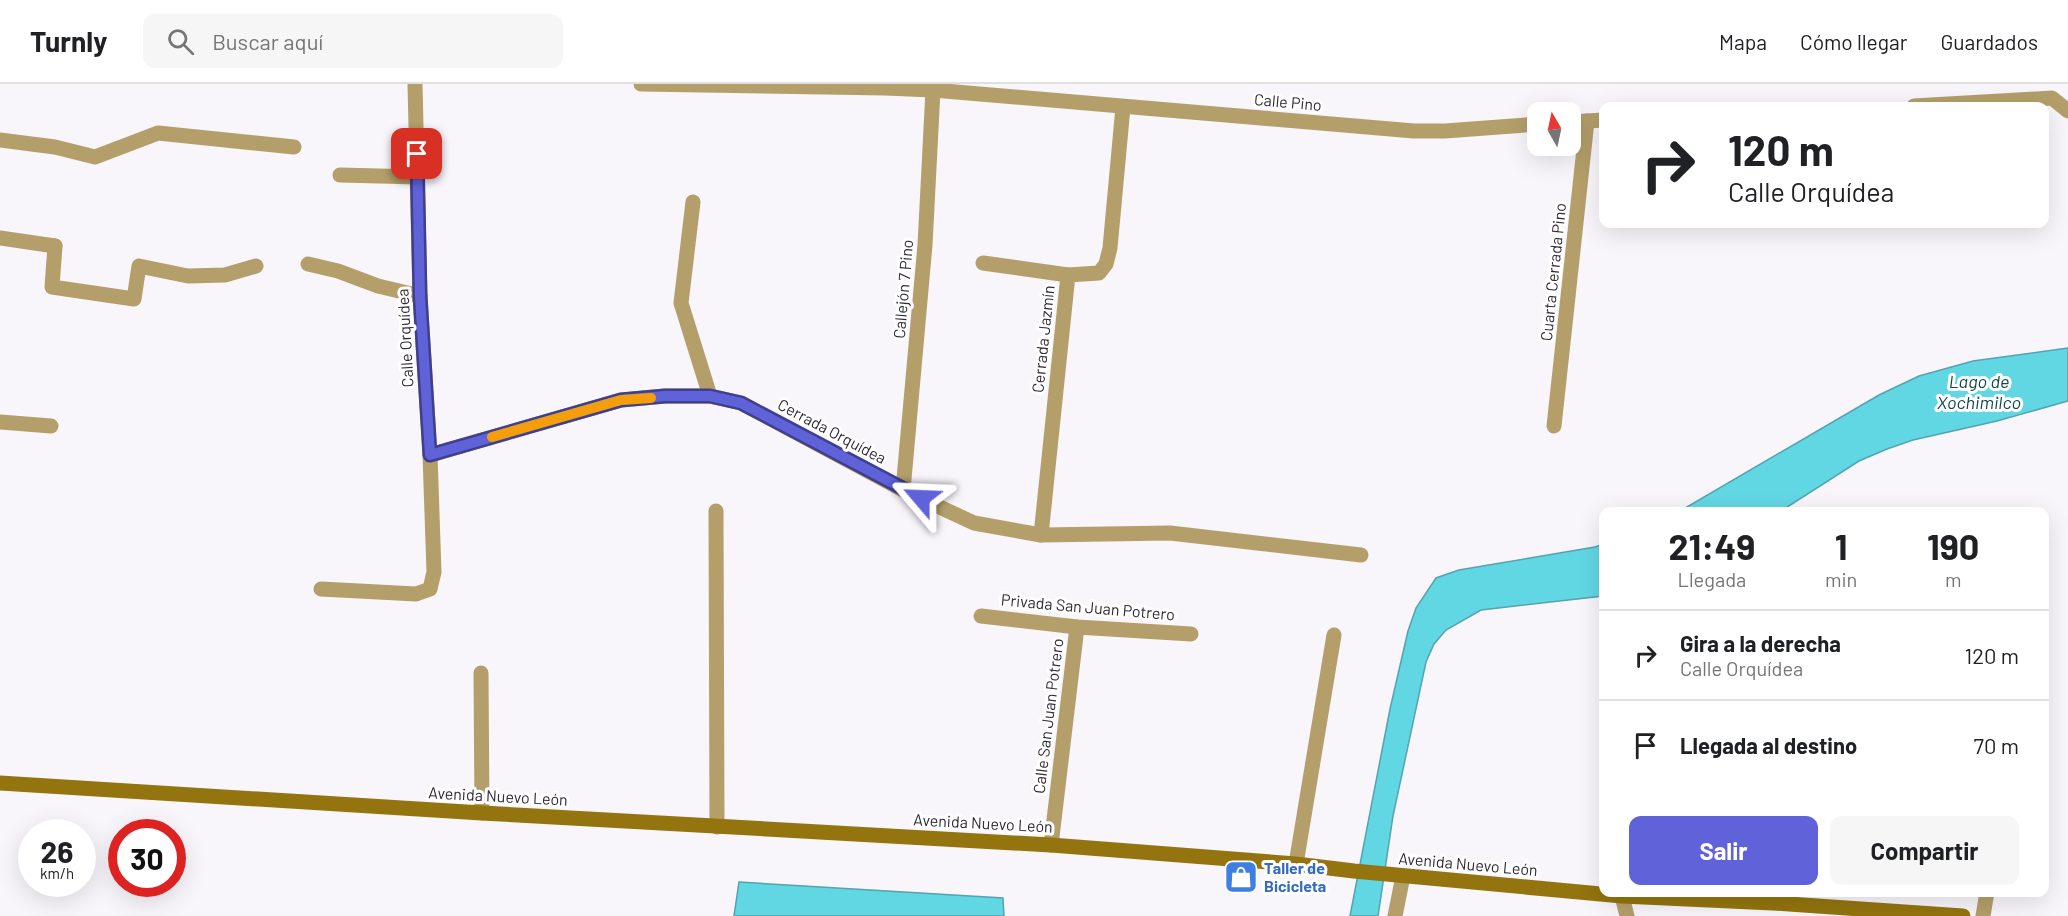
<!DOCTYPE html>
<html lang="es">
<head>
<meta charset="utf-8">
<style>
	:root { --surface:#fff; --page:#f6f6f6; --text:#202124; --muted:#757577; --line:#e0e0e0; --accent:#6062da }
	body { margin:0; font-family:Barlow,sans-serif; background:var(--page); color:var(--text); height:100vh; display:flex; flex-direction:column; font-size:22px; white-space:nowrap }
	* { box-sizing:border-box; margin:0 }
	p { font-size:20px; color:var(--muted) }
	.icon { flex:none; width:33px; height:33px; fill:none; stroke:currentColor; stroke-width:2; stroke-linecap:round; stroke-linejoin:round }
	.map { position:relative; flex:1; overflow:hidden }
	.sheet { position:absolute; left:1599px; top:423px; width:450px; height:390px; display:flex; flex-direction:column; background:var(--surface); border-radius:12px; box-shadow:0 6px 24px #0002 }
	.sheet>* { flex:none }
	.hud { position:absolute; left:1599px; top:18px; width:450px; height:126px; border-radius:12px; box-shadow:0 6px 24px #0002; background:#fff; color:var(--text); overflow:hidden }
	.needle { width:39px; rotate:351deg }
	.controls { position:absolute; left:1527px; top:18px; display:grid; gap:12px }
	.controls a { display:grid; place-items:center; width:54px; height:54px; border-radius:12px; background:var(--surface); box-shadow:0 6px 24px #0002; font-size:30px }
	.speed { position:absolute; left:18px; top:735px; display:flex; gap:12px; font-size:30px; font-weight:700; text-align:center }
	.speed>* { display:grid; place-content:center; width:78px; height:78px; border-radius:50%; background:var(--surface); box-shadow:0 6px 24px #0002; line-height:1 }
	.speed small { font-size:15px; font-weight:400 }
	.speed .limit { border:9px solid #d22; background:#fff; color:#111 }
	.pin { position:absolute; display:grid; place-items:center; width:51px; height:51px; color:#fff; margin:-26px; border-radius:12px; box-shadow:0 3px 9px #0006 }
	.me { position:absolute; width:66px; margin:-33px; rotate:296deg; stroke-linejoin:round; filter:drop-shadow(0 0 4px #0008) }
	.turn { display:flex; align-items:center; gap:21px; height:126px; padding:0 30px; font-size:27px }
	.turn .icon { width:78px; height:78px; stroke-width:2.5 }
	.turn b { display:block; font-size:42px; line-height:51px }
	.eta { display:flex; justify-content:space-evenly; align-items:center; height:102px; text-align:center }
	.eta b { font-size:36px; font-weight:700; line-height:42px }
	.button { display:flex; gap:12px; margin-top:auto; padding:12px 30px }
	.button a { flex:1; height:69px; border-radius:12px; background:var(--accent); color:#fff; font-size:24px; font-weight:700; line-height:69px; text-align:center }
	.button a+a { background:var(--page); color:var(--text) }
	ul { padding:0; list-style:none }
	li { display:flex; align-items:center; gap:18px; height:90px; padding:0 30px; border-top:2px solid var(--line) }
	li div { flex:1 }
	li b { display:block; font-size:22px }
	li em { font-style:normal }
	header { display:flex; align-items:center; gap:36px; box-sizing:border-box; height:84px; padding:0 30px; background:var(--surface); border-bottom:2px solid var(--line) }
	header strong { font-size:28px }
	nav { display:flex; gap:33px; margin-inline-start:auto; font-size:21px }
	.search { width:420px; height:54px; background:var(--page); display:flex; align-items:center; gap:15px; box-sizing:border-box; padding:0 21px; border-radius:12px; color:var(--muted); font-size:22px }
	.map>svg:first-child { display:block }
</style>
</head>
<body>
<header>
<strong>Turnly</strong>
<div class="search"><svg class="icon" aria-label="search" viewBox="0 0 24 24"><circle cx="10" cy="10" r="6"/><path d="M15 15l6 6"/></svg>Buscar aquí</div>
<nav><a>Mapa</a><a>Cómo llegar</a><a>Guardados</a></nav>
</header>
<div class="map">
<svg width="2068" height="832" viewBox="0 0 2068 832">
	<rect width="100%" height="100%" fill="#f8f5fb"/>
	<g fill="#62d7e4" stroke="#53a3b0" stroke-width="1.5">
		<polygon points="2068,264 2068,317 1997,337 1913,356 1887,365 1859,377 1781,427 1680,427 1879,311 1919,292 1973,277"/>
		<polygon points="1603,460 1603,512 1481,526 1446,546 1434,560 1426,578 1393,732 1378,832 1350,832 1390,625 1408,547 1416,524 1436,494 1459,486 1595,463"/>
		<polygon points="739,798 1003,814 1004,832 734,832"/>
	</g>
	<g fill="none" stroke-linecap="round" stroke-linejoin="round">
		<g stroke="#b49f6a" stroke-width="15">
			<polyline points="340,91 418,93"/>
			<polyline points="55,162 52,203 134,215 139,182 188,192 225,191 256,182"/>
			<polyline points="308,180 338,187 378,202 420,212"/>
			<polyline points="1296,780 1334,551"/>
		</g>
		<g stroke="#b49f6a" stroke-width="15">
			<polyline points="641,0 885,4 933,6 1414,47 1445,47 1538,40"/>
			<polyline points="1914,22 2052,14 2068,27"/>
			<polyline points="1570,38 1604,36"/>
			<polyline points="0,56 55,63 95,73 158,49 294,63"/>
			<polyline points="693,118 681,219 710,312"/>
			<polyline points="0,154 55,162"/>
			<polyline points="983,179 1068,191"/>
			<polyline points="0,338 51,342"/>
			<polyline points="1554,342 1587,37"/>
			<polyline points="430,371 621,316 665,312 710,312 741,319 903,406 974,439 1041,451 1170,449 1361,471"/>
			<polyline points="903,406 925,161 933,6"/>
			<polyline points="716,427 717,743"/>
			<polyline points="1041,451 1068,191 1099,189 1106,180 1110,164 1123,23"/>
			<polyline points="321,505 416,510 430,505 434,488 430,371 420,212 415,0"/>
			<polyline points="981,532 1077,543 1191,550"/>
			<polyline points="481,589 482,729"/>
			<polyline points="1051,761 1077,543"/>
			<polyline points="1622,812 1627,832"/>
			<polyline points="1395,832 1403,792"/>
			<polyline points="1983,832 1987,808"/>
		</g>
		<polyline stroke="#93740e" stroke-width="15" points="0,699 482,729 1051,761 1296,780 1354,787 1622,812 1773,819 1963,832"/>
	</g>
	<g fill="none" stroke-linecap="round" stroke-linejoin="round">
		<defs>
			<polyline id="route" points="417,70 420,212 430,371 621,316 665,312 710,312 741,319 921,414"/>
		</defs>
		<use href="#route" stroke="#3e408e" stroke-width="15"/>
		<use href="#route" stroke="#6062da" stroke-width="10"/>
		<polyline stroke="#f59e0b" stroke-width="10" points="492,353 621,316 651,314"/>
	</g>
	<defs>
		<symbol id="shop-square" viewBox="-11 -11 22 22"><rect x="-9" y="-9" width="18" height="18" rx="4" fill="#3f7fe0" stroke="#fff"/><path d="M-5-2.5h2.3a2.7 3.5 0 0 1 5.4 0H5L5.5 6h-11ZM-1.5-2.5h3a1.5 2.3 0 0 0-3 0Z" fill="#fff"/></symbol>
	</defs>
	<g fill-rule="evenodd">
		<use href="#shop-square" x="1222" y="774" width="38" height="38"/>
	</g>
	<g text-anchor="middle" stroke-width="6" stroke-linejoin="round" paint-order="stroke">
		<g font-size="16" fill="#2f2a35" stroke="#fff">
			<text transform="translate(1288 18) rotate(5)" y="6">Calle Pino</text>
			<text transform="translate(1553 188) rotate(-84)" y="6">Cuarta Cerrada Pino</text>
			<text transform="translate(903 205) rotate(-85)" y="6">Callejón 7 Pino</text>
			<text transform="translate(405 254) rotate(-93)" y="6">Calle Orquídea</text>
			<text transform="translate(1043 255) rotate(-84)" y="6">Cerrada Jazmín</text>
			<text transform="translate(832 347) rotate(28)" y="6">Cerrada Orquídea</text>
			<text transform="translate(1088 523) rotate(5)" y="6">Privada San Juan Potrero</text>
			<text transform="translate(1048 632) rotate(-83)" y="6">Calle San Juan Potrero</text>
			<text transform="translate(498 712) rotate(3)" y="6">Avenida Nuevo León</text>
			<text transform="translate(983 739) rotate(3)" y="6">Avenida Nuevo León</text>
			<text transform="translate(1468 780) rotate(5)" y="6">Avenida Nuevo León</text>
		</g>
		<g font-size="16" font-weight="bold" fill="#366cbe" stroke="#fff" text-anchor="start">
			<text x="1264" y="790">Taller de<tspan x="1264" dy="18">Bicicleta</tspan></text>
		</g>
		<g font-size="18" font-style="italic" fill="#12474d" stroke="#fff">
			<text x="1979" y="304">Lago de<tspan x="1979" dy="21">Xochimilco</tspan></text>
		</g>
	</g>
</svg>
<div class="controls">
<a><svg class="needle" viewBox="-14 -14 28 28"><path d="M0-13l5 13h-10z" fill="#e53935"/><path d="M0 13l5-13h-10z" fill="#757577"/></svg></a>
</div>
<div class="speed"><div>26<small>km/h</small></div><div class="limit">30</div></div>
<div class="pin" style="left:417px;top:70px;background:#d93025"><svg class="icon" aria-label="arrive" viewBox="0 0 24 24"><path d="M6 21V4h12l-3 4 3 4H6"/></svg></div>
<svg class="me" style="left:921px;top:414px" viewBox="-20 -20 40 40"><path d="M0-17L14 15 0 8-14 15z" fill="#6062da" stroke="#fff" stroke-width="4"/></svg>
<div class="hud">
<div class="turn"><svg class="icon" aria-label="right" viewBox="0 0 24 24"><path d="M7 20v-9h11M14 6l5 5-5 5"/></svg><div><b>120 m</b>Calle Orquídea</div></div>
</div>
<section class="sheet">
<div class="eta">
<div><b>21:49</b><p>Llegada</p></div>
<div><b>1</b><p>min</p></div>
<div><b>190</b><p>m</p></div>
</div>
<ul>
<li><svg class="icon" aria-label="right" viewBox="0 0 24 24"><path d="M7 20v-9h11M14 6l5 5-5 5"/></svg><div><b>Gira a la derecha</b><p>Calle Orquídea</p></div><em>120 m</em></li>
<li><svg class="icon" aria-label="arrive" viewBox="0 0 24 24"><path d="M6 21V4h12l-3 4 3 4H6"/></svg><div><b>Llegada al destino</b></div><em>70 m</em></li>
</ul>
<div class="button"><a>Salir</a><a>Compartir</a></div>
</section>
</div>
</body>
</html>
